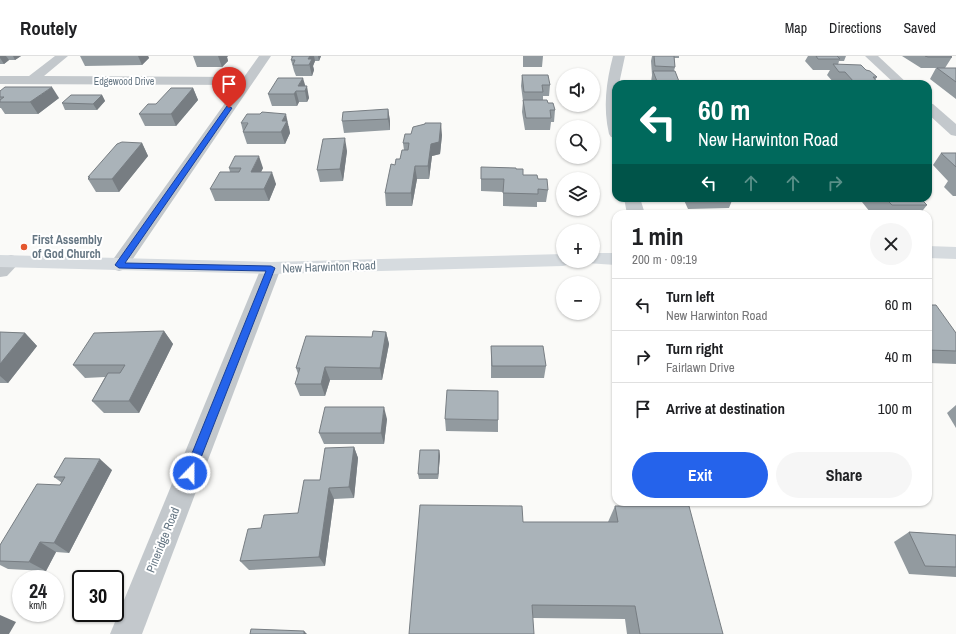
<!DOCTYPE html>
<html lang="en">
<head>
<meta charset="utf-8">
<style>
	:root { --surface:#fff; --page:#f6f6f6; --text:#202124; --muted:#757577; --line:#e0e0e0; --accent:#2563eb }
	body { margin:0; font-family:"Archivo Narrow",sans-serif; background:var(--page); color:var(--text); height:100vh; display:flex; flex-direction:column; font-size:15px; white-space:nowrap }
	* { box-sizing:border-box; margin:0 }
	p { font-size:13px; color:var(--muted) }
	.icon { flex:none; width:22px; height:22px; fill:none; stroke:currentColor; stroke-width:2; stroke-linecap:round; stroke-linejoin:round }
	.map { position:relative; flex:1; overflow:hidden }
	.side { position:absolute; left:612px; top:154px; width:320px; height:296px; display:flex; flex-direction:column; background:var(--surface); border-radius:12px; box-shadow:0 1px 3px #0004 }
	.side>* { flex:none }
	.top-card { position:absolute; left:612px; top:24px; width:320px; height:122px; border-radius:12px; box-shadow:0 1px 3px #0004; background:#00695c; color:#fff; overflow:hidden }
	.tools { position:absolute; left:556px; top:12px; display:grid; gap:8px }
	.tools a { display:grid; place-items:center; width:44px; height:44px; border-radius:50%; background:var(--surface); box-shadow:0 1px 3px #0004; font-size:20px }
	.speed { position:absolute; left:12px; top:514px; display:flex; gap:8px; font-size:20px; font-weight:700; text-align:center }
	.speed>* { display:grid; place-content:center; width:52px; height:52px; border-radius:50%; background:var(--surface); box-shadow:0 1px 3px #0004; line-height:1 }
	.speed small { font-size:10px; font-weight:400 }
	.speed .limit { border:2px solid #111; border-radius:6px; background:#fff; color:#111 }
	.pin { position:absolute; display:grid; place-items:center; width:34px; height:34px; color:#fff; margin:-41px -17px; border-radius:50% 50% 50% 0; rotate:-45deg; box-shadow:0 0 4px #0007 }
	.pin .icon { rotate:45deg }
	.me { position:absolute; width:44px; margin:-22px; rotate:22deg; stroke-linejoin:round; filter:drop-shadow(0 0 3px #0008) }
	.turn { display:flex; align-items:center; gap:14px; height:84px; padding:0 20px; font-size:18px }
	.turn .icon { width:52px; height:52px; stroke-width:2.5 }
	.turn b { display:block; font-size:28px; line-height:34px }
	.lanes { display:flex; align-items:center; height:38px; padding:0 20px; background:#0003; justify-content:center; gap:20px; direction:ltr }
	.lanes .off { opacity:.35 }
	.round { display:grid; place-items:center; flex:none; width:42px; height:42px; border-radius:21px; background:var(--page) }
	.overview { display:flex; align-items:center; justify-content:space-between; height:68px; padding:0 20px }
	h1 { font-size:24px; font-weight:800; line-height:30px }
	.button { display:flex; gap:8px; margin-top:auto; padding:8px 20px }
	.button a { flex:1; height:46px; border-radius:24px; background:var(--accent); color:#fff; font-size:16px; font-weight:800; line-height:46px; text-align:center }
	.button a+a { background:var(--page); color:var(--text) }
	ul { padding:0; list-style:none }
	li { display:flex; align-items:center; gap:12px; height:52px; padding:0 20px; border-top:1px solid var(--line) }
	li div { flex:1 }
	li b { display:block; font-size:15px }
	li em { font-style:normal }
	header { display:flex; align-items:center; gap:24px; box-sizing:border-box; height:56px; padding:0 20px; background:var(--surface); border-bottom:1px solid var(--line) }
	header strong { font-size:19px }
	nav { display:flex; gap:22px; margin-inline-start:auto; font-size:14px }
	.map>svg:first-child { display:block }
</style>
</head>
<body>
<header>
<strong>Routely</strong>
<nav><a>Map</a><a>Directions</a><a>Saved</a></nav>
</header>
<div class="map">
<svg width="956" height="578" viewBox="0 0 956 578">
	<rect width="100%" height="100%" fill="#fafaf8"/>
	<g fill="none" stroke-linecap="round" stroke-linejoin="round">
		<g fill="#c3c8cc" fill-rule="evenodd">
			<polygon points="55,0 68,0 44,20 244,21 259,0 271,0 126,213 119,215 112,213 109,209 238,29 0,28 0,20 29,20"/>
			<path d="M613,0H625L619,28H616V82L611,81L609,78C603,51 606,27 613,0Z"/>
			<polygon points="865,0 878,0 908,28 895,28"/>
			<polygon points="928,47 933,48 956,68 956,80 951,79 928,58"/>
			<polygon points="624,142 640,142 645,158 627,158"/>
			<polygon points="11,199 18,201 21,205 7,220 0,221 0,204 4,201"/>
			<polygon points="271,206 278,208 281,212 142,578 110,578 261,212 264,208"/>
		</g>
		<g fill="#d6dbdf" fill-rule="evenodd">
			<polygon points="928,190 956,191 956,203 928,202"/>
			<polygon points="593,197 616,197 616,209 586,207 585,205 593,205"/>
			<polygon points="563,198 563,205 572,205 570,208 563,210 271,218 0,211 0,199 271,206"/>
		</g>
	</g>
	<g fill="#929a9f">
		<polygon points="0,0 21,0 15,4 9,4 4,8 0,8"/>
		<polygon points="80,0 148,0 149,2 142,9 85,10"/>
		<polygon points="193,0 228,0 227,1 228,5 222,11 197,11"/>
		<polygon points="291,0 321,0 319,5 315,5 313,10 314,14 312,20 296,20 294,15 291,4 292,3"/>
		<polygon points="523,0 543,0 542,11 523,11"/>
		<polygon points="652,0 679,0 679,2 674,2 675,11 674,15 680,28 651,28 651,26 652,19 651,5"/>
		<polygon points="808,0 846,0 844,5 839,5 838,9 866,14 877,21 875,24 879,28 840,28 834,27 827,19 830,14 813,14 805,5"/>
		<polygon points="902,0 950,0 952,1 945,12 956,12 956,43 930,23 936,12 921,12"/>
		<polygon points="522,19 550,29 549,40 543,40 543,44 548,47 555,54 554,66 551,66 550,74 525,74 522,56 523,45 521,30"/>
		<polygon points="305,30 309,42 307,46 299,46 297,50 272,50 268,38"/>
		<polygon points="193,32 198,44 176,70 145,70 139,58 156,48"/>
		<polygon points="0,35 59,42 38,58 5,58 1,52 0,52"/>
		<polygon points="102,39 105,45 97,54 65,54 62,47"/>
		<polygon points="388,53 390,65 390,74 344,77 342,65"/>
		<polygon points="241,67 289,70 289,71 290,77 285,88 247,88 243,76 243,75"/>
		<polygon points="442,79 440,98 432,100 429,123 417,123 412,150 386,150 385,137 395,109 400,103 404,94 403,87"/>
		<polygon points="142,87 148,100 119,136 96,136 88,123 89,123 88,121"/>
		<polygon points="347,95 343,125 320,126 317,114"/>
		<polygon points="941,97 956,97 956,140 953,140 944,131 948,125 933,109"/>
		<polygon points="229,112 263,112 261,116 276,128 269,145 215,145 210,133 230,116"/>
		<polygon points="523,119 538,123 548,134 546,146 537,146 537,151 503,150 503,136 481,135 481,123"/>
		<polygon points="683,142 733,142 729,152 688,153"/>
		<polygon points="865,142 920,142 927,149 920,158 880,158 879,156 870,156 862,146"/>
		<polygon points="928,249 956,277 956,308 928,307"/>
		<polygon points="164,275 173,288 139,357 104,357 92,345 105,321 85,322 73,309"/>
		<polygon points="0,276 25,277 37,290 8,327 0,327"/>
		<polygon points="386,276 389,288 382,324 330,324 325,340 300,340 295,328 298,318 296,312"/>
		<polygon points="491,290 546,310 544,322 491,322"/>
		<polygon points="956,349 956,372 947,357"/>
		<polygon points="387,363 384,388 324,388 319,377"/>
		<polygon points="445,363 498,364 498,376 446,375"/>
		<polygon points="354,391 358,402 354,442 334,443 325,510 249,514 240,505 261,472 298,457 320,424"/>
		<polygon points="439,394 440,400 438,423 419,423 418,418"/>
		<polygon points="112,414 69,497 56,496 46,515 8,513 0,509 0,489 62,427 54,421"/>
		<polygon points="615,450 723,578 627,578 625,563 533,562 523,466 608,466"/>
		<polygon points="909,476 956,479 956,521 909,518 894,486"/>
	</g>
	<g fill="#777d82">
		<polygon points="0,0 6,0 9,4 4,8 0,2"/>
		<polygon points="13,0 21,0 15,4"/>
		<polygon points="138,0 148,0 149,2 142,9"/>
		<polygon points="218,0 228,0 227,1 228,5 222,11"/>
		<polygon points="310,0 314,0 315,5 313,10 314,14 312,20 308,3"/>
		<polygon points="318,0 321,0 319,5"/>
		<polygon points="303,22 306,32 307,30 309,42 307,46 305,35 298,30"/>
		<polygon points="52,31 59,42 38,58 30,46"/>
		<polygon points="193,32 198,44 176,70 171,58"/>
		<polygon points="296,35 299,46 297,50 294,38"/>
		<polygon points="102,39 105,45 97,54 93,48"/>
		<polygon points="388,53 390,65 390,74 388,63"/>
		<polygon points="286,58 290,77 285,88 281,76 282,65"/>
		<polygon points="441,67 442,79 440,98 432,100 429,123 428,110 431,88"/>
		<polygon points="345,82 347,95 343,125 340,113"/>
		<polygon points="142,87 148,100 119,136 112,123"/>
		<polygon points="259,100 263,112 255,128 251,116"/>
		<polygon points="415,110 417,123 412,150 411,137"/>
		<polygon points="272,116 276,128 269,145 264,133"/>
		<polygon points="164,275 173,288 139,357 129,345"/>
		<polygon points="386,276 389,288 382,324 380,312"/>
		<polygon points="25,277 37,290 8,327 0,320 0,308"/>
		<polygon points="325,311 330,324 325,340 321,328"/>
		<polygon points="384,351 387,363 384,388 381,377"/>
		<polygon points="354,391 358,402 354,442 349,431"/>
		<polygon points="439,394 440,400 438,423 438,418"/>
		<polygon points="100,403 112,414 69,497 54,487"/>
		<polygon points="329,432 334,443 325,510 319,501"/>
		<polygon points="40,486 56,496 46,515 29,506"/>
		<polygon points="0,559 16,566 9,578 0,578"/>
		<polygon points="304,575 307,578 304,578"/>
	</g>
	<g fill="#aab3b9" stroke="#777d82">
		<polygon points="293,0 310,0 308,3 312,3 309,9 293,9 295,4 291,4"/>
		<polygon points="654,0 674,0 675,11 655,10"/>
		<polygon points="816,0 837,0 840,3 818,3"/>
		<polygon points="925,0 950,0 952,1 928,1"/>
		<polygon points="833,8 861,9 866,14 870,15 877,21 873,21 879,28 845,28 843,26 854,26 845,16 839,16"/>
		<polygon points="937,12 956,12 956,26"/>
		<polygon points="653,15 675,15 680,28 658,28"/>
		<polygon points="522,19 548,19 550,29 542,29 543,36 524,36"/>
		<polygon points="278,22 303,22 298,30 307,30 305,35 296,35 294,38 268,38"/>
		<polygon points="5,31 52,31 30,46 0,46 0,44 4,41 0,41 0,35"/>
		<polygon points="171,32 193,32 171,58 139,58 148,48 156,48"/>
		<polygon points="71,39 102,39 93,48 62,47"/>
		<polygon points="523,44 547,44 548,47 553,47 555,54 550,54 551,62 526,62"/>
		<polygon points="388,53 388,63 342,65 343,56"/>
		<polygon points="262,56 286,58 282,65 287,65 281,76 243,76 248,67 241,67 247,58 260,58"/>
		<polygon points="425,67 441,67 439,86 431,88 428,110 415,110 411,137 385,137 391,108 395,109 396,103 400,103 402,94 408,94 409,87 403,87 405,78 411,78 413,71 425,68"/>
		<polygon points="345,82 340,113 317,114 323,83"/>
		<polygon points="122,86 142,87 112,123 88,123 90,121 88,121 117,88"/>
		<polygon points="941,97 956,97 956,111"/>
		<polygon points="235,100 259,100 251,116 272,116 264,133 210,133 220,116 239,116 241,112 229,112"/>
		<polygon points="481,111 516,112 516,113 523,113 523,119 537,119 538,123 547,123 548,134 538,133 538,138 503,137 504,123 481,123"/>
		<polygon points="878,142 920,142 927,149 892,149 887,144 879,143"/>
		<polygon points="928,249 936,249 956,277 956,295 928,294"/>
		<polygon points="164,275 129,345 92,345 108,317 120,317 125,309 73,309 94,277"/>
		<polygon points="373,275 386,276 380,312 325,311 321,328 295,328 300,312 296,312 306,280 372,281"/>
		<polygon points="0,276 25,277 0,308"/>
		<polygon points="491,290 543,290 546,310 492,310"/>
		<polygon points="447,334 498,335 498,364 445,363"/>
		<polygon points="325,351 384,351 381,377 319,377"/>
		<polygon points="354,391 349,431 329,432 319,501 240,505 248,473 261,472 264,459 298,457 304,424 320,424 325,392"/>
		<polygon points="420,394 439,394 438,418 418,418"/>
		<polygon points="65,402 100,403 54,487 40,486 29,506 0,505 0,489 37,428 60,429 65,421 54,421"/>
		<polygon points="420,449 522,450 523,466 618,466 615,450 689,450 723,578 640,578 635,550 532,549 534,578 409,578"/>
		<polygon points="909,476 956,479 956,511 925,510"/>
		<polygon points="251,573 304,575 304,578 250,578"/>
	</g>
	<polygon fill="#2563eb" stroke="#184099" points="227,50 232,52 125,207 271,210 275,212 195,417 194,421 190,422 186,421 184,417 266,215 119,212 115,209"/>
	<circle fill="#e4572e" stroke="#fff" stroke-width="1.5" cx="24" cy="191" r="4"/>
	<g text-anchor="middle" stroke-width="4" stroke-linejoin="round" paint-order="stroke">
		<g font-size="10" fill="#657683" stroke="#fff">
			<text x="124" y="29">Edgewood Drive</text>
		</g>
		<g font-size="12" font-weight="bold" fill="#657683" stroke="#fff" text-anchor="start">
			<text x="32" y="188">First Assembly<tspan x="32" dy="14">of God Church</tspan></text>
		</g>
		<g font-size="12" fill="#657683" stroke="#fff">
			<text transform="translate(329 211) rotate(-2)" y="4">New Harwinton Road</text>
			<text transform="translate(163 484) rotate(-68)" y="4">Pineridge Road</text>
		</g>
	</g>
</svg>
<div class="tools">
<a><svg class="icon" aria-label="sound" viewBox="0 0 24 24"><path d="M4 9h4l5-4v14l-5-4H4zM17 9q2 3 0 6"/></svg></a>
<a><svg class="icon" aria-label="search" viewBox="0 0 24 24"><circle cx="10" cy="10" r="6"/><path d="M15 15l6 6"/></svg></a>
<a><svg class="icon" aria-label="layers" viewBox="0 0 24 24"><path d="M12 4l9 5-9 5-9-5zM3 14l9 5 9-5"/></svg></a>
<a>+</a>
<a>−</a>
</div>
<div class="speed"><div>24<small>km/h</small></div><div class="limit">30</div></div>
<div class="pin" style="left:229px;top:52px;background:#d93025"><svg class="icon" aria-label="arrive" viewBox="0 0 24 24"><path d="M6 21V4h12l-3 4 3 4H6"/></svg></div>
<svg class="me" style="left:190px;top:417px" viewBox="-20 -20 40 40"><circle r="17" fill="#2563eb" stroke="#fff" stroke-width="3"/><path d="M0-11L8 9 0 5-8 9z" fill="#fff"/></svg>
<div class="top-card">
<div class="turn"><svg class="icon" aria-label="left" viewBox="0 0 24 24"><path d="M17 20v-9H6M10 6l-5 5 5 5"/></svg><div><b>60 m</b>New Harwinton Road</div></div>
<div class="lanes"><svg class="icon" aria-label="left" viewBox="0 0 24 24"><path d="M17 20v-9H6M10 6l-5 5 5 5"/></svg><svg class="icon off" aria-label="ahead" viewBox="0 0 24 24"><path d="M12 20V5M6 11l6-6 6 6"/></svg><svg class="icon off" aria-label="ahead" viewBox="0 0 24 24"><path d="M12 20V5M6 11l6-6 6 6"/></svg><svg class="icon off" aria-label="right" viewBox="0 0 24 24"><path d="M7 20v-9h11M14 6l5 5-5 5"/></svg></div>
</div>
<section class="side">
<div class="overview"><div><h1>1 min</h1><p>200 m · 09:19</p></div><a class="round"><svg class="icon" aria-label="close" viewBox="0 0 24 24"><path d="M6 6l12 12M18 6L6 18"/></svg></a></div>
<ul>
<li><svg class="icon" aria-label="left" viewBox="0 0 24 24"><path d="M17 20v-9H6M10 6l-5 5 5 5"/></svg><div><b>Turn left</b><p>New Harwinton Road</p></div><em>60 m</em></li>
<li><svg class="icon" aria-label="right" viewBox="0 0 24 24"><path d="M7 20v-9h11M14 6l5 5-5 5"/></svg><div><b>Turn right</b><p>Fairlawn Drive</p></div><em>40 m</em></li>
<li><svg class="icon" aria-label="arrive" viewBox="0 0 24 24"><path d="M6 21V4h12l-3 4 3 4H6"/></svg><div><b>Arrive at destination</b></div><em>100 m</em></li>
</ul>
<div class="button"><a>Exit</a><a>Share</a></div>
</section>
</div>
</body>
</html>
